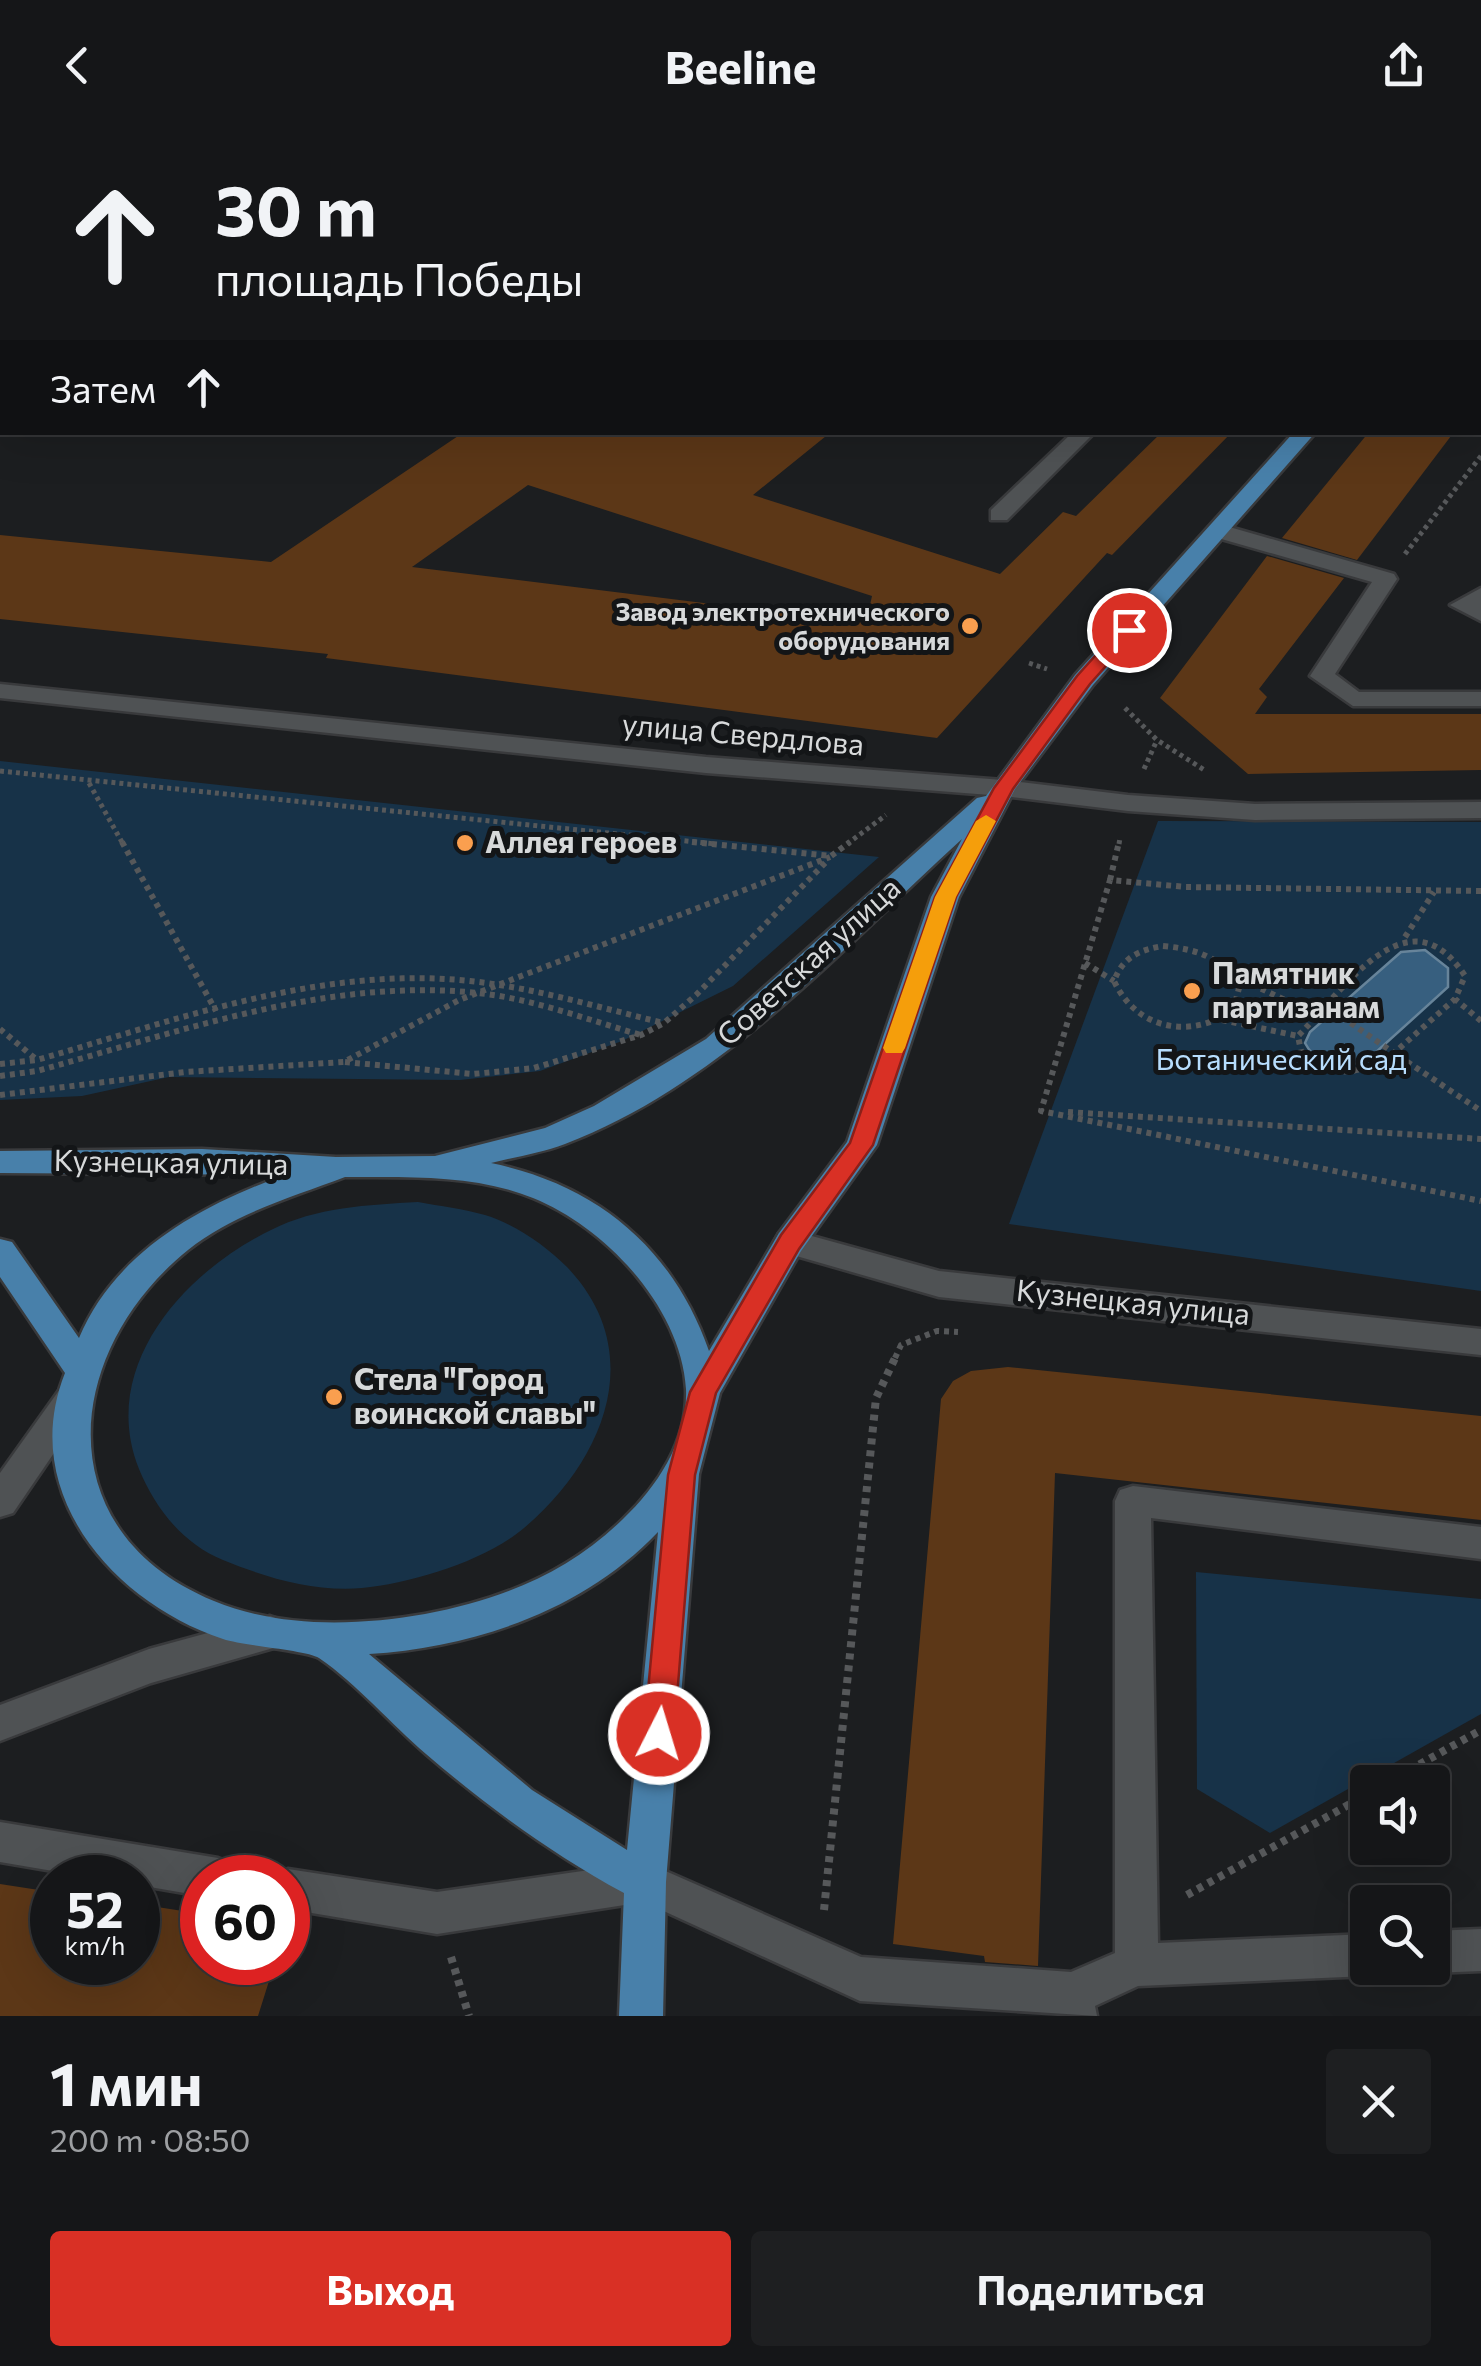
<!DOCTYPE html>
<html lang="ru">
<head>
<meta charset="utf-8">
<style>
	:root { --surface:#151618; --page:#1e1f21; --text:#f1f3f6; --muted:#9d9fa2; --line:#343537; --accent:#d93025 }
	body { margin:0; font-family:Commissioner,sans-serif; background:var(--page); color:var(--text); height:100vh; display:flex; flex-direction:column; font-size:38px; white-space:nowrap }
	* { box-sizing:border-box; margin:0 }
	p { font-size:32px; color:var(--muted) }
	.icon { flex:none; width:55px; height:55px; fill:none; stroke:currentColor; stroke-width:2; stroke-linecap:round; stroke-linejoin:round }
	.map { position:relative; height:1886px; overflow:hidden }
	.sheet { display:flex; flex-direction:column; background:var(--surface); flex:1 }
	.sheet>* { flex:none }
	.guide { position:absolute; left:0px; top:0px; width:1482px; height:305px; box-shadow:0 10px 40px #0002,0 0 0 2px var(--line); background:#151618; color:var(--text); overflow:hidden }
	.buttons { position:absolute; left:1350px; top:1635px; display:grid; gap:20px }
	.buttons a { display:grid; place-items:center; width:100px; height:100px; border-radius:10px; background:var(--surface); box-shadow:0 10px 40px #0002,0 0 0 2px var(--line); font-size:50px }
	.speed { position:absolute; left:30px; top:1725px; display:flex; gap:20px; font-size:50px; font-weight:700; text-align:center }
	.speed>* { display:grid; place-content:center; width:130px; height:130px; border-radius:50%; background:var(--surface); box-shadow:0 10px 40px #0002,0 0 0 2px var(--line); line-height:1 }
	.speed small { font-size:25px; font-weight:400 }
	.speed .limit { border:15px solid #d22; background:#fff; color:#111 }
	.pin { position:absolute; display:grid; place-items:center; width:85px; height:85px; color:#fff; margin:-42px; border:5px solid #fff; border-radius:50%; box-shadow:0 2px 10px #0007 }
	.me { position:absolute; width:110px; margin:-55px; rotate:5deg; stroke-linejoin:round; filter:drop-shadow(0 0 8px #0008) }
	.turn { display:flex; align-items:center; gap:35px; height:210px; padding:0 50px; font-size:45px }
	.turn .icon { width:130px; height:130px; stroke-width:2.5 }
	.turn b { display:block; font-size:70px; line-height:85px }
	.then { display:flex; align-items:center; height:95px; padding:0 50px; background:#0003; gap:20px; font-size:38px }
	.round { display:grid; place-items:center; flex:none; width:105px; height:105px; border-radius:10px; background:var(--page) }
	.head { display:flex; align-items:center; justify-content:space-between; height:170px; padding:0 50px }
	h1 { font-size:60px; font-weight:700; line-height:75px }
	.button { display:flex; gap:20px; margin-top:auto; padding:20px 50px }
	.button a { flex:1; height:115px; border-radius:10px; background:var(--accent); color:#fff; font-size:40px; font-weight:700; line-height:115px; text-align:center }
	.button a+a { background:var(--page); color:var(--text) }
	header { display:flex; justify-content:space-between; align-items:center; height:130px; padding:0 50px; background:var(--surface); font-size:45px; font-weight:700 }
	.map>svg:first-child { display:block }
</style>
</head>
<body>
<header><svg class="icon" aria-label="back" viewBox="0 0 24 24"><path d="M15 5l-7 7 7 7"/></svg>Beeline<svg class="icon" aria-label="share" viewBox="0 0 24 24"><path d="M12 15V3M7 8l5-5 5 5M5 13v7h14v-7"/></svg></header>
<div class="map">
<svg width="1481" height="1886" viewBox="0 0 1481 1886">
	<rect width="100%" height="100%" fill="#1c1e20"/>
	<g fill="#173248">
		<polygon points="0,631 879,727 733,856 622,911 540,941 460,950 169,947 82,966 0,970"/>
		<polygon points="1158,691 1481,692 1481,1161 1009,1094"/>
		<path d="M418,1072C440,1076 464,1079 485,1085C515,1094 545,1115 567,1137C649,1223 604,1330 524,1398C485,1431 412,1453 362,1458C314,1462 267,1448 223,1430C183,1414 155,1378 139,1339C98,1237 184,1142 271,1100C316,1077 368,1075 418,1072Z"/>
		<polygon points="1196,1442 1481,1469 1481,1584 1270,1703 1197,1659"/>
	</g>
	<path fill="#375f7f" stroke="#67849a" stroke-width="2.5" d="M1425,820L1448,838V857L1374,924L1344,939C1326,934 1314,930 1305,913L1310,902L1401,822Z"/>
	<g fill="#5c3717" fill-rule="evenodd">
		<path d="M464,302H831L753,365L1000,444L1063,382L1076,386L1162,302H1232L1112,425L1107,423L937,608L326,528L328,524L0,489V405L271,432ZM528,355L872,466L866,493L412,437Z"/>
		<polygon points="1369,302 1454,302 1357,430 1282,408"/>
		<polygon points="1267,426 1344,448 1259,559 1267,567 1255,584 1481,584 1481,640 1248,644 1160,568"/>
		<polygon points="1008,1237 1481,1286 1481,1390 1055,1343 1038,1836 985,1832 984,1826 893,1814 941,1269 953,1251 971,1241"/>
		<polygon points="0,1754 52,1762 52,1832 138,1832 138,1774 202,1784 202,1832 275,1832 258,1886 0,1886"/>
	</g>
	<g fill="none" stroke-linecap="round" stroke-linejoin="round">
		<defs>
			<g id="minor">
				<polygon points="497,0 515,0 516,2 499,2"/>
				<polygon points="761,0 781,0 782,2 763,2"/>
				<polygon points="1421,0 1442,0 1443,2 1423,2"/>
				<rect x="1480" y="17" width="1" height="11"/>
				<polygon points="2,209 2,221 0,222 0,210"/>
				<rect x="1480" y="216" width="1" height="13"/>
				<rect x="1480" y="275" width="1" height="13"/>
				<polygon points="1073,302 1095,302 1007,390 991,390 991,380"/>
				<polygon points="1219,394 1394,444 1397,449 1335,544 1359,562 1481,562 1481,576 1353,576 1310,546 1372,452 1211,406 1211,396"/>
				<polygon points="1481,458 1481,491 1450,475"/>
				<polygon points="0,554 706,627 1003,650 1128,665 1255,674 1481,672 1481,688 1255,690 1128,681 1003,666 706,643 0,568"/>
				<polygon points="790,1100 939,1141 1481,1199 1481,1225 939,1167 779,1121 774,1112 779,1103"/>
				<polygon points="72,1255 84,1259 89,1269 84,1279 13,1383 0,1387 0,1343 60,1259"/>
				<polygon points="1133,1356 1481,1397 1481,1429 1151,1388 1158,1813 1368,1804 1368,1838 1383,1840 1368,1846 1138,1856 1095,1876 1097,1886 860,1871 644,1772 437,1804 288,1779 288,1748 272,1748 288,1739 437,1762 645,1732 861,1827 1071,1842 1115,1823 1115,1371 1120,1360"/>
				<polygon points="270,1486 284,1491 289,1503 284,1515 151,1553 0,1611 0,1575 149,1519"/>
				<polygon points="0,1692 218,1728 233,1734 239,1748 202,1748 202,1766 138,1755 138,1748 94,1748 0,1732"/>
				<polygon points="1481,1799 1481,1841 1432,1843 1418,1838 1432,1838 1432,1801"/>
			</g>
			<g id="major">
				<polygon points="1481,112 1481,124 1480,124 1480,112"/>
				<path d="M1294,302H1316L1093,555L1015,659L959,767L877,1015L801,1121L720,1263L699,1344L666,1752L663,1886H619L624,1763C552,1724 488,1677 426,1624C391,1594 357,1554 319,1528C307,1520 244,1516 223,1509C114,1473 17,1363 65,1243L0,1147V1109L12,1112L79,1208C115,1122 201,1075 285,1045L0,1043V1021L202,1019L336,1027L435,1026L545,998L594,976L706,909L977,668L986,666L1075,545ZM962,709L931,767L847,1012L779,1103L709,1221C673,1118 597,1055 491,1033C515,1027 541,1023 565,1014C722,954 840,820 962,709ZM345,1047C406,1047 475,1044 533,1068C605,1097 681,1177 686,1259C688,1310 658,1356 623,1389C568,1443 500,1470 425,1484C357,1496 279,1498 214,1471C46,1402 62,1222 188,1120C233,1084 292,1067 345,1047ZM658,1402L627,1720L532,1660L369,1524C476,1517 584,1480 658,1402Z"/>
			</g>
		</defs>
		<use href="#minor" stroke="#393a3c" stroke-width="5"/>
		<use href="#major" stroke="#393a3c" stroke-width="5"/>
		<polyline stroke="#56585a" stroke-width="4" stroke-dasharray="2.5 2.5" stroke-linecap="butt" points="970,2 981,0"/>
		<g stroke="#56585a" stroke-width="5" stroke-dasharray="4 4" stroke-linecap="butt">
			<polyline points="1405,424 1481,326"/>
			<polyline points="1029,533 1047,539"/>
			<polyline points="1125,578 1157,610 1206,641"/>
			<polyline points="1144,639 1157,610"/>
			<polyline points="0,641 716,714"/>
			<polyline points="89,653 123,714"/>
			<polyline points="847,714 886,685"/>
			<polyline points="1119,714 1120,708"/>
		</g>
		<g stroke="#56585a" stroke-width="6" stroke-dasharray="5 5" stroke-linecap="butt">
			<polyline points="122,712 216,881"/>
			<polyline points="692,712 831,726 850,712"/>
			<polyline points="1110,750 1119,712"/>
			<polyline points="1481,761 1186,757 1110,750 1041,981 1481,1071"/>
			<polyline points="1405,807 1434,762"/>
			<path d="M1163,816C1196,819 1223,827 1239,858L1233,881C1189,909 1137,900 1114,851C1123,827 1139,820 1163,816Z"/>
			<polyline points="1085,833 1114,851"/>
			<polyline points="1234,846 1317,885"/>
			<polyline points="1326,876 1394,923 1455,869"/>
			<polyline points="1222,890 1298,906"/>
			<path d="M1481,891L1455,869L1465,846C1408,758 1343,861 1298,906L1301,921C1334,951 1358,945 1394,923L1481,981"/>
			<polyline points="0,899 37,930"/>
			<polyline points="345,932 473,944 534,938 641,905 664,893 696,865 827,731"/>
			<path d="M0,934L37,930C176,890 323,835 470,851C536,858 600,878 664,893"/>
			<path d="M0,946L37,941C179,902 329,847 478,863C534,869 588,890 641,905"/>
			<polyline points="0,965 185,942 344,932 459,870 830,727"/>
			<polyline points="1068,982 1481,1009"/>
			<polyline points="895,1228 901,1215 937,1201 958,1202"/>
		</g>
		<g stroke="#56585a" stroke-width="8" stroke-dasharray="6 6" stroke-linecap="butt">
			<polyline points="1388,1652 1481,1600"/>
			<polyline points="1187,1765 1368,1664"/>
			<polyline points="824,1780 876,1268 896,1226"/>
			<polyline points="451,1827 469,1886"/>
		</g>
		<use href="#minor" fill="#4f5254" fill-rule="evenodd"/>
		<use href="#major" fill="#4880aa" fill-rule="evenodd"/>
	</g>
	<polygon fill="#d93025" stroke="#8d1f18" stroke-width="2.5" points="1122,496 1138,500 1090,554 1013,659 956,767 873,1015 799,1119 716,1263 695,1345 674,1604 669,1614 659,1618 648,1614 644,1604 668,1345 690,1262 781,1105 850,1013 935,767 994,658 1077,546"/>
	<polygon fill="#f59e0b" points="986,685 996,691 956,767 905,918 902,923 886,923 883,918 935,767 976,691"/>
	<g fill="#fa9f4f" stroke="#131517" stroke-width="4">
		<circle cx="970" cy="496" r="10"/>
		<circle cx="465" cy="713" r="10"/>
		<circle cx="1192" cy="861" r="10"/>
		<circle cx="334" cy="1267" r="10"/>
	</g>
	<g text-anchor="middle" stroke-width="10" stroke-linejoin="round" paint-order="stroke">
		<g font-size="25" font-weight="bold" fill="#d7d9da" stroke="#131517" text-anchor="end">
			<text x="950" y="491">Завод электротехнического<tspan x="950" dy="29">оборудования</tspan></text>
		</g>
		<g font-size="30" fill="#d7d9da" stroke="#131517">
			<text transform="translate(743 605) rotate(5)" y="10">улица Свердлова</text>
			<text transform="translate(809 832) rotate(-42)" y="10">Советская улица</text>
			<text transform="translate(171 1033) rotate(1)" y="10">Кузнецкая улица</text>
			<text transform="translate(1133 1173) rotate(6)" y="10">Кузнецкая улица</text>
		</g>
		<g font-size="30" font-weight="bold" fill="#d7d9da" stroke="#131517" text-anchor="start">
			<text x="485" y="723">Аллея героев</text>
			<text x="1212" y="854">Памятник<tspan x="1212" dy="34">партизанам</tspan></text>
			<text x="354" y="1260">Стела "Город<tspan x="354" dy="34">воинской славы"</tspan></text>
		</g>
		<g font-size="30" fill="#b7ddfd" stroke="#131517">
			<text x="1281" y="940">Ботанический сад</text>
		</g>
	</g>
</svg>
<div class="buttons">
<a><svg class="icon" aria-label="sound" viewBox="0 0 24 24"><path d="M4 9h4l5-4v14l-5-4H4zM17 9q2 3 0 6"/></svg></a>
<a><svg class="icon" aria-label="search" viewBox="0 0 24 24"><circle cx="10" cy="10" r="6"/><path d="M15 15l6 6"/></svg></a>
</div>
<div class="speed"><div>52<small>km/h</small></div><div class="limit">60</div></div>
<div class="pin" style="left:1129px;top:500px;background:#d93025"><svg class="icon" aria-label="arrive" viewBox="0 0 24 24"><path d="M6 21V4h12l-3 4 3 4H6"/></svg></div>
<svg class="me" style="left:659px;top:1604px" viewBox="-20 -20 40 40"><circle r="17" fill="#d93025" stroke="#fff" stroke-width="3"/><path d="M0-11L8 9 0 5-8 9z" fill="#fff"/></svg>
<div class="guide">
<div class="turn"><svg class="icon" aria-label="ahead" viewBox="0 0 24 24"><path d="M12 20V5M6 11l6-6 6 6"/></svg><div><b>30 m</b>площадь Победы</div></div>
<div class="then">Затем<svg class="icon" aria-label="ahead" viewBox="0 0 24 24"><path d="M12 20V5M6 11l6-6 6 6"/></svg></div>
</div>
</div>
<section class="sheet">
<div class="head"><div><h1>1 мин</h1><p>200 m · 08:50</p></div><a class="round"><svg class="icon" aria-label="close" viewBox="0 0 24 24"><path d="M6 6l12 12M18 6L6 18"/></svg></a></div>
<div class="button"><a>Выход</a><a>Поделиться</a></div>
</section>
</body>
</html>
